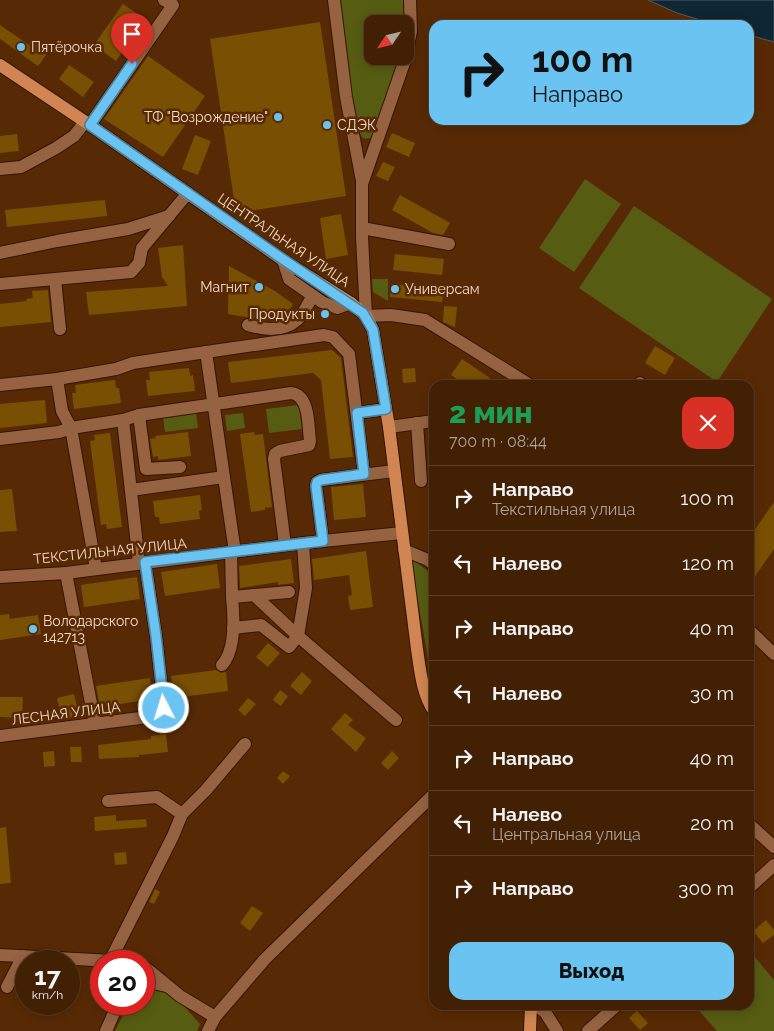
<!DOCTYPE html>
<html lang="ru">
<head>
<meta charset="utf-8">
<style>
	:root { --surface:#412004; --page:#4c2d13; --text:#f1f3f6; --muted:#aea39a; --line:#5a3e26; --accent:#6bc3f2 }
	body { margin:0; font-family:Raleway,sans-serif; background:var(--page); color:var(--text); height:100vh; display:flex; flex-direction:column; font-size:19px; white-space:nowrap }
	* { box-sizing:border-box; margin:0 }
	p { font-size:16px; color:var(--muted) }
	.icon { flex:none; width:28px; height:28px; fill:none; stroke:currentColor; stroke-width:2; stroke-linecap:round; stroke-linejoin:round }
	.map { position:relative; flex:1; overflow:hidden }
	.panel { position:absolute; left:429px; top:380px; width:325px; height:630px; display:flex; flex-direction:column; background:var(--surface); border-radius:15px; box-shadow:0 2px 12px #0003,0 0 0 1px var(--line) }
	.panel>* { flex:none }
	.top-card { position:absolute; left:429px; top:20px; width:325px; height:105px; border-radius:15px; box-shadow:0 2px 12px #0003,0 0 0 1px var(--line); background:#6bc3f2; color:#111; overflow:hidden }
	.needle { width:32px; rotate:235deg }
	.fabs { position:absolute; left:364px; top:15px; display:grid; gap:10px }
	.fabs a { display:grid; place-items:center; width:50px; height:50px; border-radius:10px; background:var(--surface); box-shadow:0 2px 12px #0003,0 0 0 1px var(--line); font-size:25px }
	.speed { position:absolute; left:15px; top:950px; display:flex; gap:10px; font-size:25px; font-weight:700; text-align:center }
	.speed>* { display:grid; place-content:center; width:65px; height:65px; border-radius:50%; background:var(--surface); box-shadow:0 2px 12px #0003,0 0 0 1px var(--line); line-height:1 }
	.speed small { font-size:12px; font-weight:400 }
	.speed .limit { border:8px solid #d22; background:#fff; color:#111 }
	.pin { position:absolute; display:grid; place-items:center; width:42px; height:42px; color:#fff; margin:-51px -21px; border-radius:50% 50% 50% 0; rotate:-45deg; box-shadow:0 0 5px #0007 }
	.pin .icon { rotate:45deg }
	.me { position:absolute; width:55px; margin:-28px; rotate:355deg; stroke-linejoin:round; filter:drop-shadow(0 0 4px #0008) }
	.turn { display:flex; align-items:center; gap:18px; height:105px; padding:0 20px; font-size:22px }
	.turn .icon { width:65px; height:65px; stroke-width:2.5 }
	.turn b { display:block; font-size:35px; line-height:42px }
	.round { display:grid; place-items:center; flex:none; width:52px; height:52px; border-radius:15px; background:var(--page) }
	.headline { display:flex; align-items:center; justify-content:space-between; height:85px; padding:0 20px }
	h1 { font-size:30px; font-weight:800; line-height:38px; color:#1e9e55 }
	.primary-button { display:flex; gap:10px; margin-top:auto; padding:10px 20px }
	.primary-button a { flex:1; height:58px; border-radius:15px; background:var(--accent); color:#111; font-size:20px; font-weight:800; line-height:58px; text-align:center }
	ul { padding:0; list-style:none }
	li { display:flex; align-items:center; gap:15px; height:65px; padding:0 20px; border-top:1px solid var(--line) }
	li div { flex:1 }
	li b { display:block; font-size:19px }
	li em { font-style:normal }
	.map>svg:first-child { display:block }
</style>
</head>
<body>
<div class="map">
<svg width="774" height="1031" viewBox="0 0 774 1031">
	<rect width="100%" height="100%" fill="#572a05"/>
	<g fill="#565c11">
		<polygon points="338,0 405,0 405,24 372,24 372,56 402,56 371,138 365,139 361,136 357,127"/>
		<polygon points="585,179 621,204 574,272 539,248"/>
		<polygon points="634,206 772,299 717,382 579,288"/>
		<polygon points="372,279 388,279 388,301 373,292"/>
		<polygon points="299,405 302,429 269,433 266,409"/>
		<polygon points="196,412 198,428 165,432 163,417"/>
		<polygon points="243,413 245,428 227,431 225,415"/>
		<polygon points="410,557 434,576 434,691"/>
		<polygon points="749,950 774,980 774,1031 717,1031 694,1005 749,1005"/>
		<polygon points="144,984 171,992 200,1024 197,1031 115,1031 129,1004 144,1004"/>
	</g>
	<polygon fill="#0f2734" stroke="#545c60" points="648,0 774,0 774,42 749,35 749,25 717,25 677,13"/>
	<g fill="#794f03">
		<polygon points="123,4 145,19 116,61 94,45"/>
		<polygon points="320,22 346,196 236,213 210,39"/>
		<polygon points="0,25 29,45 32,40 49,51 38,66 0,39"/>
		<polygon points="148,56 205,96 163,157 104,119"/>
		<polygon points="69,65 94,82 83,97 59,79"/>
		<polygon points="392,133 415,143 409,157 386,147"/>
		<polygon points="17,134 19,151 0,153 0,136"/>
		<polygon points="195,135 211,141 198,175 182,169"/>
		<polygon points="383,162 395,167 388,181 376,176"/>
		<polygon points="400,195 450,223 443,235 433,233 392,210"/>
		<polygon points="105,200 107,216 7,227 5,210"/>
		<polygon points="341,214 348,255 326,259 320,218"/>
		<polygon points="183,245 187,306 89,315 86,292 168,286 162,277 158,248"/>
		<polygon points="395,254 444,259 442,275 393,270"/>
		<polygon points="229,266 275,291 293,304 284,319 278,320 263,310 258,319 228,314"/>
		<polygon points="391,284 444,289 442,302 390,297"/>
		<polygon points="48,290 51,322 0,327 0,304 27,301 26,299 33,298 32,291"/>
		<polygon points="444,306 457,307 455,327 443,322"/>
		<polygon points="655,346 675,358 665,375 645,363"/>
		<polygon points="332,350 341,358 353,457 330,459 321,380 313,373 231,383 228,362"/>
		<polygon points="462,359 490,378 485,385 466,385 451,375"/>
		<polygon points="189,368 190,376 193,375 195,391 148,396 146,380 150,380 149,372"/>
		<polygon points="415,368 416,382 403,383 402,369"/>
		<polygon points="115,380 116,388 119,388 121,403 74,409 72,393 76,393 75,385"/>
		<polygon points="45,400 47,423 0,428 0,404"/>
		<polygon points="188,432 191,456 158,460 158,456 153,457 150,439 156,438 155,436"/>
		<polygon points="254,432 255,435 263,434 272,507 265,508 265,510 251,512 240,434"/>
		<polygon points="110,433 122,527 107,529 106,524 101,525 90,441 95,440 94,435"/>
		<polygon points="363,484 366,517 334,520 331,487"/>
		<polygon points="12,489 17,531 0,532 0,490"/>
		<polygon points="200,495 202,510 199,511 200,519 160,524 159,517 155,517 153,501"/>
		<polygon points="774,502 774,549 749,585 749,538"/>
		<polygon points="366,551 373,607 350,610 348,596 352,595 349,575 314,580 312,559"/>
		<polygon points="291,559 294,583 278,585 278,582 240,588 239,566"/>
		<polygon points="217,564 220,588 165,596 161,572"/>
		<polygon points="137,577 140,599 84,607 81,585"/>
		<polygon points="9,614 10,619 38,615 41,634 0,640 0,615"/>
		<polygon points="268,643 280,653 268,667 256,657"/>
		<polygon points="216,670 221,673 226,672 228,691 174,698 171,676"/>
		<polygon points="302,672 312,681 301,695 290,686"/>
		<polygon points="150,678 153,699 100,707 96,686"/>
		<polygon points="280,690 288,696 281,706 273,700"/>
		<polygon points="74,694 79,715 62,719 57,698"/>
		<polygon points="0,697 23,697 22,718 0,717"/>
		<polygon points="248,698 256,704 245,716 238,710"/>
		<polygon points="345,713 353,720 348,725 366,738 356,752 331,729"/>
		<polygon points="166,734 168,752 139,755 139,757 99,759 98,745 151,739 151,736"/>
		<polygon points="70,747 81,747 82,762 71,762"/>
		<polygon points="54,751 55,766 44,767 43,752"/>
		<polygon points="392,751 399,758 388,770 381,763"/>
		<polygon points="283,771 290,776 283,784 277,778"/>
		<polygon points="116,815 116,821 146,819 147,827 95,831 94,817"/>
		<polygon points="6,827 11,883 0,884 0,828"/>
		<polygon points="126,852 127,864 115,865 114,853"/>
		<polygon points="155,889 160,892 154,904 149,902"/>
		<polygon points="252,906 263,913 250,931 240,923"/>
		<polygon points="766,920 774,930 774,935 763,943 753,931"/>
		<polygon points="637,1011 648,1023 640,1030 629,1018"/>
	</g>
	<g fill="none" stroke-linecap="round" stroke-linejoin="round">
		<defs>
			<g id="minor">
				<polyline points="334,0 346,97 362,181"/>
				<polyline points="410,0 411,31 405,60 362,184 362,237 366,316 391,315 425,320 530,385"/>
				<polyline points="90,125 173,5 164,0"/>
				<polyline points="0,169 21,167 56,148 74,136 85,122"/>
				<polyline points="362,228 449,244"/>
				<polyline points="0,253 57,241 128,229 169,216"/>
				<polyline points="283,260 289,279 322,302 337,308 351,303"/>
				<polyline points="55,279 60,329"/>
				<polyline points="0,284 131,272 139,263 142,248 188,193"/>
				<path d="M248,325C264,330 284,332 298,319C304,313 308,303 313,296"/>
				<polyline points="57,379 62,411 71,428 96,569"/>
				<polyline points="0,385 57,379 116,369 133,363 206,352"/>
				<polyline points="639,385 640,383"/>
				<polyline points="357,413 386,409"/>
				<polyline points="139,415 146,469 180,467"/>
				<path d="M123,420L139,415L291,393C310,395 308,426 310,441L309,445L280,451L275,454L274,459L285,545"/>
				<polyline points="417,423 421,481"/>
				<polyline points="389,427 434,421"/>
				<polyline points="0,439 59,432 71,428 123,420 139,563"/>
				<polyline points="224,477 206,352 324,335 333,337 349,354 364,474"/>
				<polyline points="131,490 224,477 235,552"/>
				<polyline points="323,541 316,486 317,482 321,480 394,471"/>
				<polyline points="404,550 428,560 434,565"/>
				<polyline points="231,552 232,597 289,592"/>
				<polyline points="66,573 95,724"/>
				<polyline points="0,577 66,573 303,543 402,533"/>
				<polyline points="254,595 298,636 396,720"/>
				<polyline points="233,628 261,625 289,647 298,636 306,588 303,543"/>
				<polyline points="749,630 774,654"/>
				<path d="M222,665C236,650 234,616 232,597"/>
				<polyline points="0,736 148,717 164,708 156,636 145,562"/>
				<polyline points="108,801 157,797 182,814 173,836 110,961"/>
				<polyline points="182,814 206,790 245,744"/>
				<polyline points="749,824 774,847"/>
				<polyline points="749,888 774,865"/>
				<polyline points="0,955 113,961"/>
				<polyline points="144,968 147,969 180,996 215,1017"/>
				<polyline points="144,981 166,986"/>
				<polyline points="7,987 23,956"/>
				<polyline points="535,1005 545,1012 557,1031"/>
				<polyline points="106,1031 118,1004"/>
				<polyline points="208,1031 215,1017 265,959 434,794"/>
				<polyline points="588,1031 617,1005"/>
			</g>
			<g id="major">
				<path d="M0,65L90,125L283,260L351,303L366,316L373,330L389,427L417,649C420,669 422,694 434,711"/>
				<polyline points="530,1031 531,1005"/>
			</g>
		</defs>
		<use href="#minor" stroke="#351400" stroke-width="14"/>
		<use href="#major" stroke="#351400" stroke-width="14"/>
		<use href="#minor" stroke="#956342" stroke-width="12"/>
		<use href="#major" stroke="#d08552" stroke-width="12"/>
	</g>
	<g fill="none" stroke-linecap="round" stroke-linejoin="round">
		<defs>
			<polyline id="route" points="132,64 90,125 284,260 363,313 373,330 386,409 357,413 364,474 321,480 317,482 316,486 323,541 145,562 156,636 164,708"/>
		</defs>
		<use href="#route" stroke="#467f9d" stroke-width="12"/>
		<use href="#route" stroke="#6bc3f2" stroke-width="9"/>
	</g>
	<g fill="#6bc3f2" stroke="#572a05" stroke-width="2">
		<circle cx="21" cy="47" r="5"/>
		<circle cx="278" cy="117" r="5"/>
		<circle cx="327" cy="125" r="5"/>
		<circle cx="259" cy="287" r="5"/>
		<circle cx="395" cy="289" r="5"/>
		<circle cx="325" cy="314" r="5"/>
		<circle cx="33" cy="629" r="5"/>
	</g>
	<g text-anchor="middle" stroke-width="5" stroke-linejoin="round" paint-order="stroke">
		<g font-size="14" fill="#f6d9c7" stroke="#572a05" text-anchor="start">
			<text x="31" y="52">Пятёрочка</text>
			<text x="268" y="122" text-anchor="end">ТФ "Возрождение"</text>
			<text x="337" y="130">СДЭК</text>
			<text x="249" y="292" text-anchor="end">Магнит</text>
			<text x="405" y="294">Универсам</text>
			<text x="315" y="319" text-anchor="end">Продукты</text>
			<text x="43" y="626">Володарского<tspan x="43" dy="16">142713</tspan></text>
		</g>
		<g font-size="14" fill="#f6d9c7" stroke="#572a05">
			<text transform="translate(284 240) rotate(34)" y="5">ЦЕНТРАЛЬНАЯ УЛИЦА</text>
			<text transform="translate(110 551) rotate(-6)" y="5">ТЕКСТИЛЬНАЯ УЛИЦА</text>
			<text transform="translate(66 713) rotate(-7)" y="5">ЛЕСНАЯ УЛИЦА</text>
		</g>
	</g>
</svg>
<div class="fabs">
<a><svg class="needle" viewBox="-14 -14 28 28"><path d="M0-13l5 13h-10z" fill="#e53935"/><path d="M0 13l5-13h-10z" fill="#aea39a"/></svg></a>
</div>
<div class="speed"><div>17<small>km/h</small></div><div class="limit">20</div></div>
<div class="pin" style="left:132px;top:64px;background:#d93025"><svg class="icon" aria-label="arrive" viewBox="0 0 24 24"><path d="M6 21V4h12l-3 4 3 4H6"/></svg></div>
<svg class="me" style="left:164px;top:708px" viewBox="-20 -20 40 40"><circle r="17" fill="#6bc3f2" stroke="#fff" stroke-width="3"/><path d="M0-11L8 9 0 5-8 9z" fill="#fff"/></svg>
<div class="top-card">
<div class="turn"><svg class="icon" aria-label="right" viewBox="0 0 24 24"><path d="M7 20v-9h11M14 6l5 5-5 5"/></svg><div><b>100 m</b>Направо</div></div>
</div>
<section class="panel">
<div class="headline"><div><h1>2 мин</h1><p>700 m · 08:44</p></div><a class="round" style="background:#d93025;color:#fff"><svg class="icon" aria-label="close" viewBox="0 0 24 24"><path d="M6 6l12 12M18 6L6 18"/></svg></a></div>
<ul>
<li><svg class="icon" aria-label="right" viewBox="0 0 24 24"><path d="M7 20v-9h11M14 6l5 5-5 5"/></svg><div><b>Направо</b><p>Текстильная улица</p></div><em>100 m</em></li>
<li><svg class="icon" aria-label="left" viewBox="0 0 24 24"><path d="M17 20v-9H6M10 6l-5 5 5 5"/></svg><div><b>Налево</b></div><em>120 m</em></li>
<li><svg class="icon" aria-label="right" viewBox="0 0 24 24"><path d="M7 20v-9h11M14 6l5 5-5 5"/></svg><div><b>Направо</b></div><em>40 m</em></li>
<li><svg class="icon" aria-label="left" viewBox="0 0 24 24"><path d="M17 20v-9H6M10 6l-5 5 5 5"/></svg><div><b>Налево</b></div><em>30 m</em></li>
<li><svg class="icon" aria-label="right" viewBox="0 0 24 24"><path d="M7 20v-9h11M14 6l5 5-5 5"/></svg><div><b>Направо</b></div><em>40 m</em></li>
<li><svg class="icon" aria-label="left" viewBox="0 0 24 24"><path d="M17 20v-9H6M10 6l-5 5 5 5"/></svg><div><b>Налево</b><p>Центральная улица</p></div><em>20 m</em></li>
<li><svg class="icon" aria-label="right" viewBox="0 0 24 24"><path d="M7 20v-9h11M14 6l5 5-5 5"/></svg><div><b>Направо</b></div><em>300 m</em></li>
</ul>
<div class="primary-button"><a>Выход</a></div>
</section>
</div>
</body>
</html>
